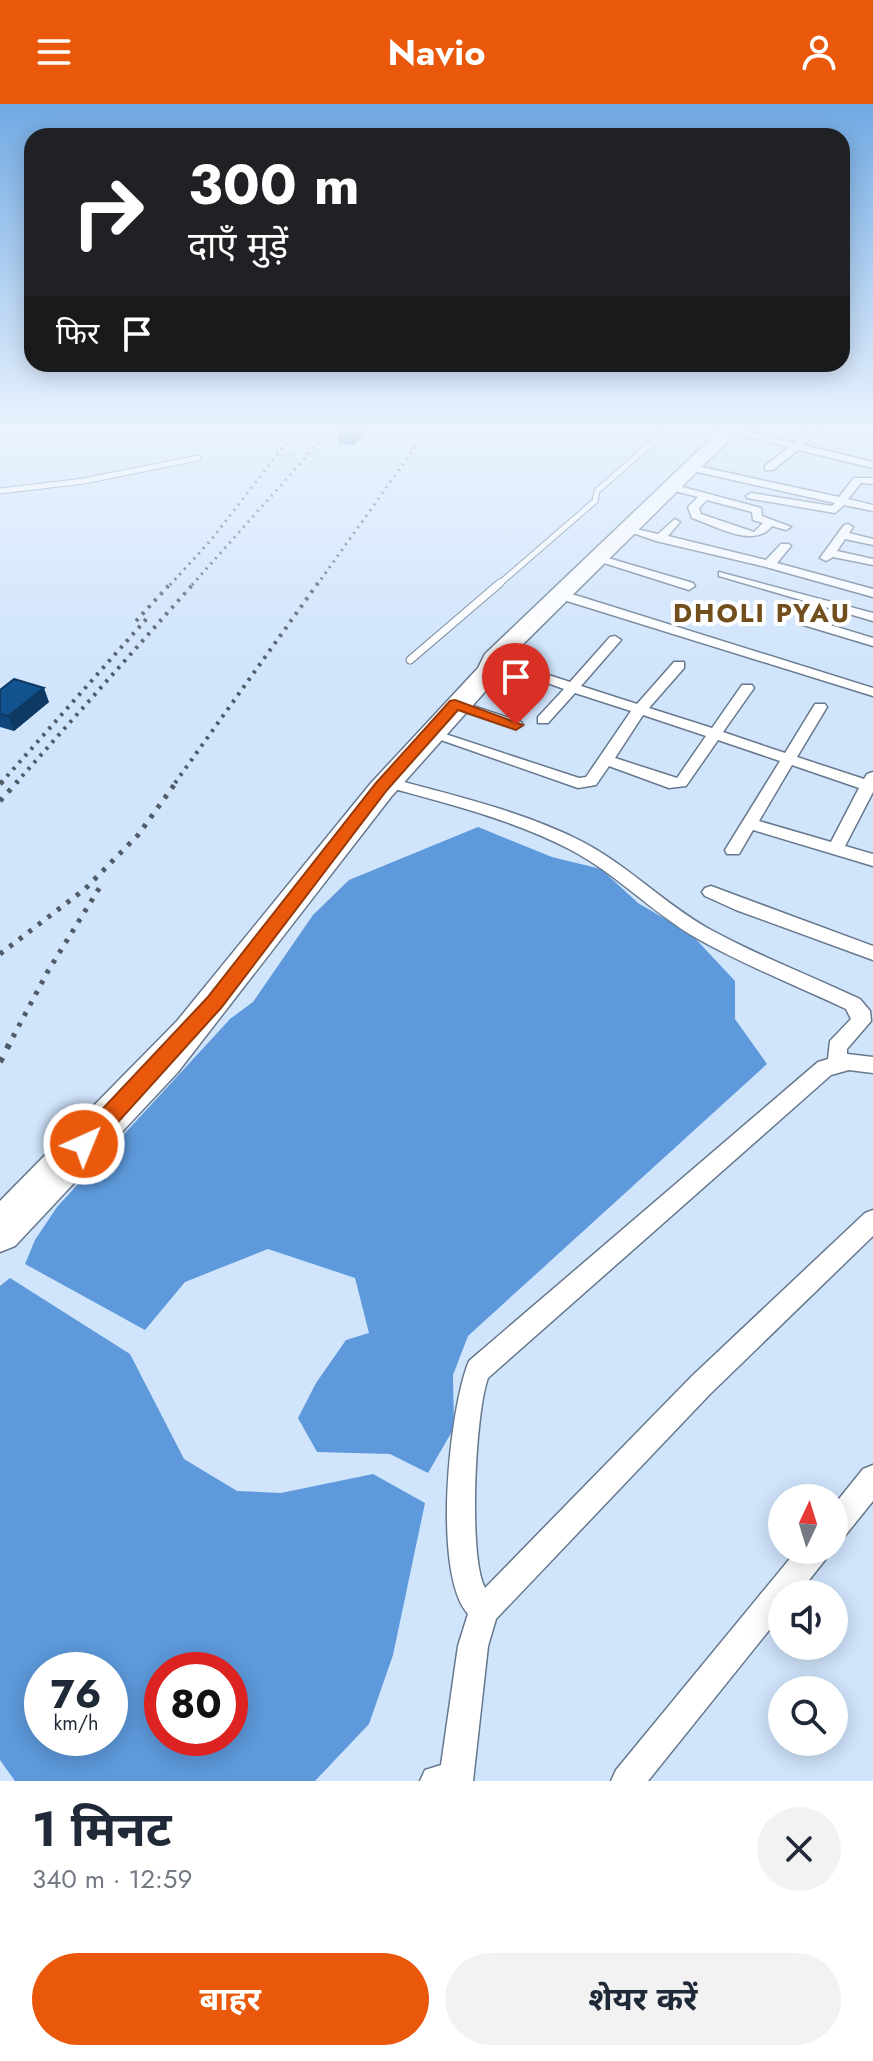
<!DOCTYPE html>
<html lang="hi">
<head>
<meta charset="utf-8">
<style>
	:root { --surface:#fff; --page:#f2f2f3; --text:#1f2937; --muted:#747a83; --accent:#ea580c }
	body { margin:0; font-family:Jost,"Noto Sans Devanagari",sans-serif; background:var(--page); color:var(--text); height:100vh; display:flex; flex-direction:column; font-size:30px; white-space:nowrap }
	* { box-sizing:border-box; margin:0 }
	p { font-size:26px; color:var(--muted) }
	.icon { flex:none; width:44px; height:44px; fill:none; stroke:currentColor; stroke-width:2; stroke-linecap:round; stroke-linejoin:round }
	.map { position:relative; height:1677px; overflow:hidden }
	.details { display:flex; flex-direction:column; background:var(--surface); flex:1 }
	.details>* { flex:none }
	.guide { position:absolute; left:24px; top:24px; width:826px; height:244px; border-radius:24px; box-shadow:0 4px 20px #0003; background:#202124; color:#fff; overflow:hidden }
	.needle { width:52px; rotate:4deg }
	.buttons { position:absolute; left:768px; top:1380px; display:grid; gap:16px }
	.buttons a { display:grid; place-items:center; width:80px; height:80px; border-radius:50%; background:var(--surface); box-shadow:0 4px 20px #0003; font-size:40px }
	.speed { position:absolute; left:24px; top:1548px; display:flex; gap:16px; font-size:40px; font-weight:700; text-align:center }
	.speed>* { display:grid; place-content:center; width:104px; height:104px; border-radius:50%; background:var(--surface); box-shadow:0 4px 20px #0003; line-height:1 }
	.speed small { font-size:20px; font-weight:400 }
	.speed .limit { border:12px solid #d22; background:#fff; color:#111 }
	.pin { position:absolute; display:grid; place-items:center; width:68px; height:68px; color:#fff; margin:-82px -34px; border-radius:50% 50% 50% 0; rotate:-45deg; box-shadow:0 0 8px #0007 }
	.pin .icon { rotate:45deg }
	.me { position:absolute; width:88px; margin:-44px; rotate:44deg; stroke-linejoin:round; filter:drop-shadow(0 0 6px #0008) }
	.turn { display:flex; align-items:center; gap:28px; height:168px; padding:0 32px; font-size:36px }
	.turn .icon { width:104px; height:104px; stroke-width:2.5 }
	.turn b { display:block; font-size:56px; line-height:68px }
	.then { display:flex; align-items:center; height:76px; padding:0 32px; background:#0003; gap:16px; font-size:30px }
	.round { display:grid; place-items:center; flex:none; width:84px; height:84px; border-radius:42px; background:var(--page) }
	.headline { display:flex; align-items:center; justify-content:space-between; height:136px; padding:0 32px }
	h1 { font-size:48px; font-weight:700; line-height:60px }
	.cta { display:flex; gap:16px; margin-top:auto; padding:16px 32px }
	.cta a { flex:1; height:92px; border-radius:48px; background:var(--accent); color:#fff; font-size:32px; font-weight:700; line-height:92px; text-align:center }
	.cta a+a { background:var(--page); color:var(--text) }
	header { display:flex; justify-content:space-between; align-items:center; height:104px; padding:0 32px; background:var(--accent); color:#fff; font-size:36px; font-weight:700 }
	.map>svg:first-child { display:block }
</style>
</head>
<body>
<header><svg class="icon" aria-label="menu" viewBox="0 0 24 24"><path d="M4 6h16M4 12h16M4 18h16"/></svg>Navio<svg class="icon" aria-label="person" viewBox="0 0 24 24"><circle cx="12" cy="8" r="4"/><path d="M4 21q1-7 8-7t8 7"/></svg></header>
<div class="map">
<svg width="873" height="1677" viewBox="0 0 873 1677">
	<rect width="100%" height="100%" fill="#d0e4fc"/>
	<g fill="#5d99db" fill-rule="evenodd">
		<polygon points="478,723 552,753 601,765 638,799 691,830 735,877 735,915 767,960 468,1232 453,1271 454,1324 428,1369 390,1350 317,1348 298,1314 316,1279 346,1236 369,1229 355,1174 268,1145 185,1178 145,1226 25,1160 35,1136 57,1103 230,915 253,898 313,811 349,776"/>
		<path d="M10,1174L130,1250L184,1355L237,1387L281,1389L373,1370L425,1399L393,1551L369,1620L315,1677H15L0,1656V1182ZM42,1566H110V1634H42ZM162,1566H230V1634H162Z"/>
	</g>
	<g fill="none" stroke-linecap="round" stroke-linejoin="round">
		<defs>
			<g id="lane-far1">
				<polyline points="0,387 84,377 198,354"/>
				<polyline points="498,481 595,397 597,387 668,325"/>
			</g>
			<polyline id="lane" points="410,556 500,479"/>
			<g id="street">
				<polygon points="738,325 794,339 811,325 821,325 803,341 873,358 873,364 798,346 773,366 765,366 765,362 789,343 734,330 734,326"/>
				<polygon points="697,362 839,393 854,374 873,374 873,380 861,379 848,395 873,401 873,407 844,401 835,409 747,394 746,392 751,389 832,402 835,399 693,367 692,365"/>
				<path d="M679,382L761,404L762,412L791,423L786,426L772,422C754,445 716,422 692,414L688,403L698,393L675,387L674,385ZM707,396L752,408L753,416L763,419L754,428L701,410L699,404Z"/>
				<polygon points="675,415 680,418 668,432 766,456 781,440 789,440 791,442 777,459 873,485 873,493 766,463 656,437 630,428 636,425 658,430"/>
				<polygon points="848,420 853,423 849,429 873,435 873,441 845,435 837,447 873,455 873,461 833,453 826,457 820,454 844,421"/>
				<polygon points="608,454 693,479 695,482 689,486 604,459 602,457"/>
				<polygon points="719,468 873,509 873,517 719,472"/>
				<polygon points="567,491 575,491 873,584 873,592 567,497"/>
				<polygon points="804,513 873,534 873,542 800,520 800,514"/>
				<path d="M615,532L621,536L581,582L637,600L674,558H684V564L649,604L712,624L742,581H752L754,584L723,628L785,649L815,600H825L827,603L797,653L864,675L867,670L873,668V688L845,742L873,750V762L753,726L739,750H727L725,746L780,657L718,636L686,682L669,684L609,662L596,681L578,684L421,629L428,625L433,626L579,674L586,673L631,607L575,589L548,619H538V613L564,585L496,560L503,556L570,578L610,533ZM643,611L706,632L677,674L615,654ZM792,661L859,684L831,738L759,717Z"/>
				<polygon points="455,596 521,618 523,621 516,625 450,603 450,597"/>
				<path d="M385,673C449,690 522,707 581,737C628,761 664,800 711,826C759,852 811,872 860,895L870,907L871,917L847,945V950L873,953V969L849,966L831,971L488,1274C475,1309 468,1453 485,1484L692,1272L865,1109L873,1106V1132L710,1290L496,1515L488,1542L473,1677H420L425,1666L441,1661L458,1542L468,1510C432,1470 449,1305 469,1257L818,958L828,955L830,937L851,915L846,905C797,882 746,862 698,835C652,809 616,769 569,745C512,715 441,698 380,681L377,678Z"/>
				<polygon points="711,782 873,842 873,856 736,806 705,792 702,788 705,784"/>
				<polygon points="873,1361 873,1397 844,1433 834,1437 834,1401 863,1365"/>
				<polygon points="797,1446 829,1446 825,1456 798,1490 782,1490 782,1510 648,1677 611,1677 616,1666"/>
			</g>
			<polygon id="highway" points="721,325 740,325 506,557 499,572 391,693 178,968 15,1142 0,1148 0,1097 177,917 371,679 478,564 485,550"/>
		</defs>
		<use href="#lane-far1" stroke="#66788d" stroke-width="7"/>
		<use href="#lane" stroke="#66788d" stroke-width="9"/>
		<use href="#street" stroke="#66788d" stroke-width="3"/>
		<use href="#highway" stroke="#66788d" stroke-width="3"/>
		<polyline stroke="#9aaabe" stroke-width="2" stroke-dasharray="4 2" stroke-linecap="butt" points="281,351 294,350"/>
		<use href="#lane-far1" stroke="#fff" stroke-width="5"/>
		<use href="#lane" stroke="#fff" stroke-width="7"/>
		<use href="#street" fill="#fff" fill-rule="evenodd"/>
		<use href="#highway" fill="#fff" fill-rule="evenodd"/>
		<g stroke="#515b68" stroke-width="3" stroke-dasharray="2 5" stroke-linecap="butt">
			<polyline points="170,481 211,436 297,325"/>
			<polyline points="192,481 331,325"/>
			<polyline points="317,481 428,325"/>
		</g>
		<g stroke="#515b68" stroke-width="4" stroke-dasharray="3 6" stroke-linecap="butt">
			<polyline points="136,517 171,479"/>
			<polyline points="1,679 149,512"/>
			<polyline points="16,679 194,479"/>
			<polyline points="175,679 318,479"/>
		</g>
		<g stroke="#515b68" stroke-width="5" stroke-dasharray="4 8" stroke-linecap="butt">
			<polyline points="0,680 3,677"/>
			<polyline points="0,697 18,677"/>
			<polyline points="0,850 85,785 138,731 177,677"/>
			<polyline points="13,933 48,867 103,778"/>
		</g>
		<polyline stroke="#515b68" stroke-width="6" stroke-dasharray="5 10" stroke-linecap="butt" points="0,958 14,931"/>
	</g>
	<g fill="#0f477a">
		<polygon points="340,325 365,325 366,327 354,341 339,340 338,328"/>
		<polygon points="0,586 49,598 14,627 0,623"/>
	</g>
	<g fill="#0d3963">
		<polygon points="357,325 365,325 366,327 354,341 353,329"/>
		<polygon points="44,584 49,598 14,627 8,612"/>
	</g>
	<g fill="#12528e" stroke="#0d3963" stroke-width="2">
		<polygon points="340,325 357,325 353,329 338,328"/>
		<polygon points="14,575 44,584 8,612 0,610 0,586"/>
	</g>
	<linearGradient id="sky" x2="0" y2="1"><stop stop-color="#70a9e3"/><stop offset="0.58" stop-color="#eaf3fe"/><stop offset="1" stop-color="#eaf3fe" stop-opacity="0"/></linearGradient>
	<rect width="873" height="560" fill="url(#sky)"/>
	<polygon fill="#ea580c" stroke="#983908" stroke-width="2" points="455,596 523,621 516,626 458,606 387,686 221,904 92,1047 84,1050 76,1047 73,1040 76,1033 207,894 376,679 450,597"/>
	<g text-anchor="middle" stroke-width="8" stroke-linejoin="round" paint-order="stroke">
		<g font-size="26" font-weight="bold" letter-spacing="2" fill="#724e1d" stroke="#fff">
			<text x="762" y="518">DHOLI PYAU</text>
		</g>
	</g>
</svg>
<div class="buttons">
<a><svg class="needle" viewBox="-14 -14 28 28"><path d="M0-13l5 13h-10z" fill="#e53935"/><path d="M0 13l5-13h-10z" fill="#747a83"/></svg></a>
<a><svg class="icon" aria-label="sound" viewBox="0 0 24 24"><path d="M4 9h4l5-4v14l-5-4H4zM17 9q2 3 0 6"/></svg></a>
<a><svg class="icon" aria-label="search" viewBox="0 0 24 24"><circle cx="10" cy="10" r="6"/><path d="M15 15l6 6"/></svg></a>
</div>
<div class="speed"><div>76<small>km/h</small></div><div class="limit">80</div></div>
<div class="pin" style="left:516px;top:621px;background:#d93025"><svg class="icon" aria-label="arrive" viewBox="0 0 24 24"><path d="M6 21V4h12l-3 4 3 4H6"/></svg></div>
<svg class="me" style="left:84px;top:1040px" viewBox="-20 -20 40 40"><circle r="17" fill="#ea580c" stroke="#fff" stroke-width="3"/><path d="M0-11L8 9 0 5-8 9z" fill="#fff"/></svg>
<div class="guide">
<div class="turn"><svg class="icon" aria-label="right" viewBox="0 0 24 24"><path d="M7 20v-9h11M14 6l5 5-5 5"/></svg><div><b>300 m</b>दाएँ मुड़ें</div></div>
<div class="then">फिर<svg class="icon" aria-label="arrive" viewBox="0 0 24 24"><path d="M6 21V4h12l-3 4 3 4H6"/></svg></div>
</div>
</div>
<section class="details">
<div class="headline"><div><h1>1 मिनट</h1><p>340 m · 12:59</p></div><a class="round"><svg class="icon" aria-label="close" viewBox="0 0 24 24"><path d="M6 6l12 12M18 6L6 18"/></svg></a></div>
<div class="cta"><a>बाहर</a><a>शेयर करें</a></div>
</section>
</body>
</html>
